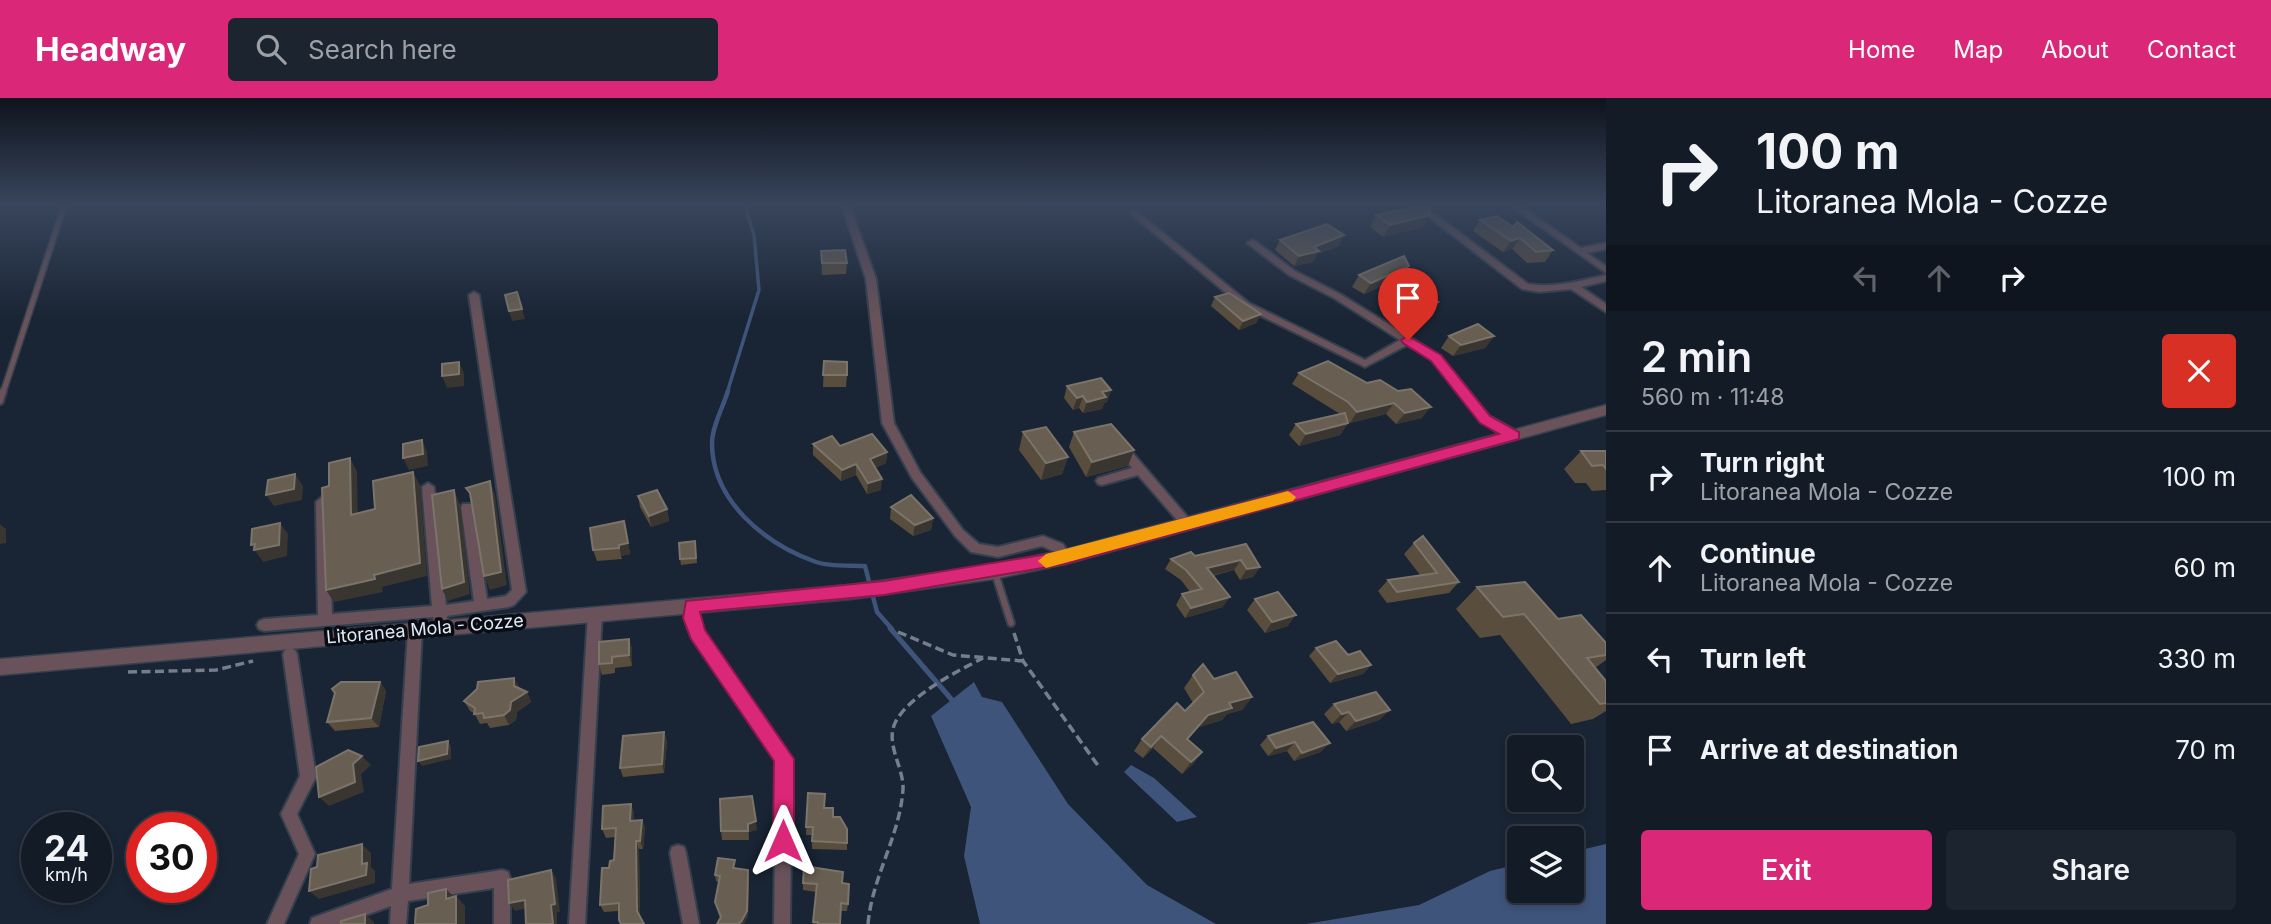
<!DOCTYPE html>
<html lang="en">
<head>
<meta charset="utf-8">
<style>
	:root { --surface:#131b27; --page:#1c242f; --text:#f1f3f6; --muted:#9da1a7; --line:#323944; --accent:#db2777 }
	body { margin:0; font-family:Inter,sans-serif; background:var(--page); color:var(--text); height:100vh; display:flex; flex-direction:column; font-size:26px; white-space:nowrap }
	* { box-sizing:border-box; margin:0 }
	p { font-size:23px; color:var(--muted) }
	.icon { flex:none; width:38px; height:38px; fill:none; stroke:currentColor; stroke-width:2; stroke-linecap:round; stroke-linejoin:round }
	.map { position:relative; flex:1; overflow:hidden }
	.drawer { display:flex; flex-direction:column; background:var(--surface); width:665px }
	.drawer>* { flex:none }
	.banner { background:#131b27; color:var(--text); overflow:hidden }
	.buttons { position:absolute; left:1507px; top:637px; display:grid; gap:14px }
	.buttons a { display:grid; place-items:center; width:77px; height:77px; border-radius:7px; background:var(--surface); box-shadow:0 4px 10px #0003,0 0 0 2px var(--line); font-size:35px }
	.speed { position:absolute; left:21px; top:714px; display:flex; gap:14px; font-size:35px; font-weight:700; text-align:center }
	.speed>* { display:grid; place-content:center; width:91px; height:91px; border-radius:50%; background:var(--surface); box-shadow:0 4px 10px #0003,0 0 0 2px var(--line); line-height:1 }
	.speed small { font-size:18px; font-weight:400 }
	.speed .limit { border:10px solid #d22; background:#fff; color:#111 }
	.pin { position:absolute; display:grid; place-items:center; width:60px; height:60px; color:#fff; margin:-72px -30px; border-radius:50% 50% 50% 0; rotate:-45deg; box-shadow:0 0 7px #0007 }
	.pin .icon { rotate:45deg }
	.me { position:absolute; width:77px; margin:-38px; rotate:0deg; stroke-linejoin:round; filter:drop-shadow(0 0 5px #0008) }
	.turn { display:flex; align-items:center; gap:24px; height:147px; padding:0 35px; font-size:32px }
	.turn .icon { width:91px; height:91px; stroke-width:2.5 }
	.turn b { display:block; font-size:49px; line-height:60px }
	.lanes { display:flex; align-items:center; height:66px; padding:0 35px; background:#0003; justify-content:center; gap:35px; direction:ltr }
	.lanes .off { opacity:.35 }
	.round { display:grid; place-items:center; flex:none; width:74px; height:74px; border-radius:7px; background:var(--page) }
	.head { display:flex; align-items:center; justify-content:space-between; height:119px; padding:0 35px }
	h1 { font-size:42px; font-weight:600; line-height:52px }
	.primary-button { display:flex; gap:14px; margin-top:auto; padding:14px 35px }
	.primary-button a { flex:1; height:80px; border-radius:7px; background:var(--accent); color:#fff; font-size:28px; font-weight:600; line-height:80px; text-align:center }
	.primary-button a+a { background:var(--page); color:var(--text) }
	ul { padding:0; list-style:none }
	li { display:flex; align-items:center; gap:21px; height:91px; padding:0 35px; border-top:2px solid var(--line) }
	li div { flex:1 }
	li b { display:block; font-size:26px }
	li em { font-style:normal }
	header { display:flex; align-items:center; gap:42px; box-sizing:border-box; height:98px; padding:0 35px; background:var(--accent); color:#fff }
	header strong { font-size:33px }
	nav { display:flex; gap:38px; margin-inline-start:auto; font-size:24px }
	.search { width:490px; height:63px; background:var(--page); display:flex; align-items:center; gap:18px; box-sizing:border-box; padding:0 24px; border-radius:7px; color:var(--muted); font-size:26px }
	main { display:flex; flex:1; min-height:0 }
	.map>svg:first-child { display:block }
</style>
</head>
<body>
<header>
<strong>Headway</strong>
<div class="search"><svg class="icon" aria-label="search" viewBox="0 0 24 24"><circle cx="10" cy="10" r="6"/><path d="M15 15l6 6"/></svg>Search here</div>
<nav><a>Home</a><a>Map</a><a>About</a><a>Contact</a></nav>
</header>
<main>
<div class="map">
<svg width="1606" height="826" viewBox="0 0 1606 826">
	<rect width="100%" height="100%" fill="#192434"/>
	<g fill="#3e547a">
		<polygon points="974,584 982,599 1002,604 1068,706 1147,787 1216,826 980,826 964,758 971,709 931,618"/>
		<polygon points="1131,667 1154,680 1197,719 1177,724 1124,674"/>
		<polygon points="1606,746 1606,826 1306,826 1419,807 1490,773 1519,766 1519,793 1572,793 1572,754"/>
	</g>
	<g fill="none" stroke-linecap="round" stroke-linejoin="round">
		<polyline stroke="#3e547a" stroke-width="3.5" points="727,295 759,192 754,137 744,105"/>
		<path stroke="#3e547a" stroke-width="4.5" d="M728,293C723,309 712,329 712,345C712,403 765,446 816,464C830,469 850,467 865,468L877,514L892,531"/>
		<polyline stroke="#3e547a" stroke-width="5" points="890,530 952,602"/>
		<defs>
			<polyline id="service-far1" points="3,295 65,105"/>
			<g id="service">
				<polyline points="0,303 3,293"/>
				<polyline points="995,475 1011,525"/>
			</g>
			<g id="minor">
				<polygon points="841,105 849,105 876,181 894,325 920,374 963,432 979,446 998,449 1043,438 1063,446 1071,459 1070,463 1060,463 1055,454 1042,448 998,459 971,454 955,438 912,380 882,325 866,181"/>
				<path d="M1411,105H1420L1528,186C1554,190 1580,183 1606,177V183L1581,189L1606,206V214L1571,191L1539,194L1522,191Z"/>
				<polygon points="1507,105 1517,105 1581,150 1606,145 1606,151 1587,155 1606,168 1606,175"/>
				<path d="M1134,111L1249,205L1365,262L1400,242L1334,200L1289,177L1247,145L1252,142L1255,143L1295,173L1340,196L1440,258L1489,318L1518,334L1520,337L1518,340C1488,344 1452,285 1435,265C1428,257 1416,252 1407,247L1365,269L1243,209L1131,116L1130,114Z"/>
				<polygon points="474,194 479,197 526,494 514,507 509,509 447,518 448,529 446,533 441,535 436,533 433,519 264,533 259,531 257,527 259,523 264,521 318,517 316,404 322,399 328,404 332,516 432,508 422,389 428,385 434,389 446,507 474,503 461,409 463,406 471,406 473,409 487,501 506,498 512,492 469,197"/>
				<polygon points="1121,345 1125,346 1191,423 1193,426 1191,429 1183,429 1138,377 1102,387 1098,386 1096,383 1098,380 1132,370 1115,349"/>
				<path d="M692,502L697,504L699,508L698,520L703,533L792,661L790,826H774L776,663L692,540C686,528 682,517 687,504Z"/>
				<polygon points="595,510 600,512 602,516 585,826 569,826 588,516 590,512"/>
				<polygon points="415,526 420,528 422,532 409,786 502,772 508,774 510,780 510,826 494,826 494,790 408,803 406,826 390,826 391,808 341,826 310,826 312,820 392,791 408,532 410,528"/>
				<polygon points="290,550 295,552 297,556 316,679 297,716 315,756 284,826 267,826 299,756 281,716 300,678 283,556 285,552"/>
				<polygon points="678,747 684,749 686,755 699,826 683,826 670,755 672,749"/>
			</g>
			<polygon id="tertiary" points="1606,307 1606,317 1065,466 994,481 851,501 0,577 0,561 851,487 994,467 1065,452"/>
		</defs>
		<use href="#service-far1" stroke="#35404f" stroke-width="8"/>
		<use href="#service" stroke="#35404f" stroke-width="10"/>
		<use href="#minor" stroke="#35404f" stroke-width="4"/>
		<use href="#tertiary" stroke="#35404f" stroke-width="3"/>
		<g stroke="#757e8c" stroke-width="3.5" stroke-dasharray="9 4.5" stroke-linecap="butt">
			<polyline points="898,534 953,557 1023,563"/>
			<polyline points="1014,535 1023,563 1099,669"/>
			<polyline points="128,574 216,572 253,563"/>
			<path d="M868,826C872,779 900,738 903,691C904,669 884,645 896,623C910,597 958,573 983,560"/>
		</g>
		<use href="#service-far1" stroke="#695259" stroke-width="5"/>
		<use href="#service" stroke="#695259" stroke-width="6"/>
		<use href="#minor" fill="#695259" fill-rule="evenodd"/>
		<use href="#tertiary" fill="#695259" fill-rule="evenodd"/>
	</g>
	<g fill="#594d3d">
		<polygon points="1376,117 1430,117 1423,129 1383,139 1370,129"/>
		<polygon points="1480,122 1513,129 1553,152 1545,164 1527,165 1512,151 1503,154 1473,133"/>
		<polygon points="1280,142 1339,148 1317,156 1313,164 1294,168 1275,152"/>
		<polygon points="821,153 847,165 846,176 822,177"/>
		<polygon points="1409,168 1401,180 1364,196 1352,189 1359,177"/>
		<polygon points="1215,199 1261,216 1256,225 1239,232 1211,208"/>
		<polygon points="1404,201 1430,216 1415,223 1397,213"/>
		<polygon points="1449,238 1494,238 1485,250 1453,258 1441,250"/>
		<polygon points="824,263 847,277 846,289 823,289"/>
		<polygon points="1328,263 1422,320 1396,326 1386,316 1350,325 1348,323 1348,325 1340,337 1299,348 1289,337 1296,326 1340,316 1292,286 1299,275"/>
		<polygon points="1067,288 1111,292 1107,304 1104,305 1102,311 1083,315 1079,310 1073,312 1064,300"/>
		<polygon points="1023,334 1068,359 1062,376 1041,382 1019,352"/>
		<polygon points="1074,334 1134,352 1128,368 1086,379 1069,349"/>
		<polygon points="813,346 887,354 886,365 875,370 881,392 867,396 856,377 841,383 813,357"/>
		<polygon points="1581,353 1606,353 1606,392 1592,393 1586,385 1575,385 1564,371"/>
		<polygon points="638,398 667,411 669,423 651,429 640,409"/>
		<polygon points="891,409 933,420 931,432 913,438 890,421"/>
		<polygon points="624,423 630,456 621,458 622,461 597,463 593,452"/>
		<polygon points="695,443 697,465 681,467 680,461"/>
		<polygon points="1414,445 1459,484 1449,495 1387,505 1378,493 1388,482 1420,477 1404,456"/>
		<polygon points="1246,446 1260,469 1253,479 1240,482 1234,472 1213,478 1223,509 1185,520 1176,507 1182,496 1190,494 1181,482 1165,471 1171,461 1195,458"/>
		<polygon points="1477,489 1558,521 1606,545 1606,562 1595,570 1606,583 1606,613 1593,621 1571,626 1500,537 1480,540 1456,511"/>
		<polygon points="1255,501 1288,528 1265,535 1247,512"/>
		<polygon points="629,541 632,551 632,568 615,570 615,575 602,577 599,566"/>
		<polygon points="1316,550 1348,557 1371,567 1363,576 1330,585 1309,558"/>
		<polygon points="1193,577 1214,581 1252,599 1242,612 1227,616 1222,622 1199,629 1188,641 1202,654 1193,666 1182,676 1153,650 1143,660 1134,653 1142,641 1185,613 1193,605 1184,590"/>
		<polygon points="380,584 386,593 379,629 335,633 327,624"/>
		<polygon points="519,591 527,594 531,604 517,614 516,622 509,627 490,630 487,625 480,626 474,615 470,613 464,603"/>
		<polygon points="1334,606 1390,612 1379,622 1346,633 1339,624 1332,626 1324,616"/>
		<polygon points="1313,624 1321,654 1294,663 1287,653 1268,658 1260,647 1268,638"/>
		<polygon points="664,634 667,644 664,675 623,679 620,670"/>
		<polygon points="808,695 833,719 847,745 847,752 812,751 812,737 806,737"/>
		<polygon points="631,706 634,715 634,722 642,722 645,730 643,751 639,751 640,819 619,813 604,814 600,807 609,770 614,762 615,739 606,740 602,731"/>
		<polygon points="757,732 749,734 749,742 722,742 721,733"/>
		<polygon points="736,769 735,771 749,779 748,819 720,820 715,804 719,784 716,783 715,777"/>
		<polygon points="803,785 842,785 848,806 847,813 841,813 840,826 813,826 816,794 803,792"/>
	</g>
	<g fill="#393531">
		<polygon points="1430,117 1423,129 1383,139 1390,127"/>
		<polygon points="1344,137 1339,148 1317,156 1313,164 1294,168 1299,158 1314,149"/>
		<polygon points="1520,140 1512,151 1503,154 1511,143"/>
		<polygon points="1409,168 1401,180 1364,196 1371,185"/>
		<polygon points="517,194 525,221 512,223 509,213"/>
		<polygon points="1438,204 1430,216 1415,223 1422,211"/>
		<polygon points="1261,216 1256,225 1239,232 1243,223"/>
		<polygon points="1494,238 1485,250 1453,258 1461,247"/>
		<polygon points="459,264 464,275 464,288 447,290 442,278"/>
		<polygon points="1111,292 1107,304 1104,305 1102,311 1083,315 1087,304 1102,294"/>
		<polygon points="1083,298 1079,310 1073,312 1077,300"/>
		<polygon points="1394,305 1386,316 1350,325 1357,314"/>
		<polygon points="1431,309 1422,320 1396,326 1405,315"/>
		<polygon points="1348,325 1340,337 1299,348 1306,336"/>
		<polygon points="422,342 427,354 428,368 409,372 403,360"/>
		<polygon points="1134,352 1128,368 1086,379 1092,364"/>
		<polygon points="887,354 886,365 869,372 870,361"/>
		<polygon points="1068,359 1062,376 1041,382 1046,365"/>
		<polygon points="350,360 357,373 358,430 351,417"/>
		<polygon points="856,366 856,377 841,383 842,372"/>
		<polygon points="413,374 420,387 427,478 382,489 383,494 334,504 326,492 374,477"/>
		<polygon points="295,376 303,388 302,402 274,408 266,397"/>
		<polygon points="882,381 881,392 867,396 868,385"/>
		<polygon points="490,383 495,397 507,487 490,492 484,478"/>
		<polygon points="454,392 460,406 470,496 448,503 442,491"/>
		<polygon points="667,411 669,423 651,429 649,418"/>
		<polygon points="933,420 931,432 913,438 915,427"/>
		<polygon points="624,423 630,456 621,458 619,447"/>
		<polygon points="280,425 288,436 287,458 263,464 251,447"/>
		<polygon points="0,426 6,431 6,445 0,446"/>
		<polygon points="1241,462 1234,472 1201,480 1207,470"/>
		<polygon points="1260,469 1253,479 1240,482 1247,471"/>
		<polygon points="1230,499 1223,509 1185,520 1191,510"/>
		<polygon points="1296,517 1288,528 1265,535 1272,524"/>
		<polygon points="629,541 632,551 632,568 629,557"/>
		<polygon points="1371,567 1363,576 1330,585 1338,576"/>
		<polygon points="514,580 520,590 514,588"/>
		<polygon points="380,584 386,593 379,629 371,620"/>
		<polygon points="527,594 531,604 517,614 516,622 509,627 504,617 511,604"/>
		<polygon points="1252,599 1242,612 1227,616 1222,622 1199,629 1178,653 1187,641 1208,617 1229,605"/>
		<polygon points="1390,612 1379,622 1346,633 1356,623"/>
		<polygon points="1349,614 1339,624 1332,626 1342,616"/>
		<polygon points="664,634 667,644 664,675 662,666"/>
		<polygon points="1161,638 1153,650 1143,660 1151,649"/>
		<polygon points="448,643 451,648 451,661 422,668 418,663"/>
		<polygon points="1295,644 1287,653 1268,658 1276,650"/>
		<polygon points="1330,645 1321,654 1294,663 1302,655"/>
		<polygon points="1202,654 1193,666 1182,676 1191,664"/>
		<polygon points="362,658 371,667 361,676 364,694 329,708 319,699"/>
		<polygon points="631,706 634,715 634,731 630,723"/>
		<polygon points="642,722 645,730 643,751 640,743"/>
		<polygon points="756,723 757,732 749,734 749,742 748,726"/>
		<polygon points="636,743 639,751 640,820 637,813"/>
		<polygon points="362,746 371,755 371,769 375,773 375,785 319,801 309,793 362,766"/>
		<polygon points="551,772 556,780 560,814 557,814 557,826 553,826"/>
		<polygon points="748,772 749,779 748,819 744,826 737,826"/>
		<polygon points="446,791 455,800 446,801"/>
		<polygon points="456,798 465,808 465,826 456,826"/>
		<polygon points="525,802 531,809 515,813 509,805"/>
		<polygon points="365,816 374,824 374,826 365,826"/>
	</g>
	<g fill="#685e51" stroke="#7b746a" stroke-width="2">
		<polygon points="1428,107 1430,117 1390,127 1376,117"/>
		<polygon points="1497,118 1513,129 1517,124 1553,152 1536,154 1520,140 1511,143 1480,122"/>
		<polygon points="1327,126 1344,137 1314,149 1319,153 1299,158 1280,142"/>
		<polygon points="845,152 847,165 822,165 821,153"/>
		<polygon points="1404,158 1409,168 1371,185 1359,177"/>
		<polygon points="1418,193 1438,204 1422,211 1404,201"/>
		<polygon points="517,194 522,211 509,213 505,197"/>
		<polygon points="1229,195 1261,216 1243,223 1215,199"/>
		<polygon points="1478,226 1494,238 1461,247 1449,238"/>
		<polygon points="824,263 847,264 847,277 823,277"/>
		<polygon points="1328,263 1367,285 1380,282 1398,293 1411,291 1431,309 1405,315 1394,305 1357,314 1348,304 1299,275"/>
		<polygon points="459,264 459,276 442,278 442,266"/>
		<polygon points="1101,280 1111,292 1102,294 1106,299 1087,304 1083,298 1077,300 1067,288"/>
		<polygon points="1345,315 1348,325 1306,336 1296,326"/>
		<polygon points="1111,326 1134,352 1092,364 1074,334"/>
		<polygon points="1046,329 1068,359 1046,365 1023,334"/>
		<polygon points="872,336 887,354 870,361 882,381 868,385 856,366 842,372 813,346 832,338 840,348"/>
		<polygon points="422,342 423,356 403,360 403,346"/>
		<polygon points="1581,353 1606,353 1606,371 1603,367 1592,368"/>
		<polygon points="350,360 351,417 375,411 373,383 413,374 420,465 374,477 375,481 326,492 322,390 329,388 329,365"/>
		<polygon points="295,376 294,391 266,397 268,382"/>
		<polygon points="490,383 501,474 484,478 470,395 466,390"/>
		<polygon points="454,392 464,484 442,491 432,397"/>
		<polygon points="657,392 667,411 649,418 638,398"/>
		<polygon points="911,397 933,420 915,427 891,409"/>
		<polygon points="624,423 628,445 619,447 619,450 593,452 590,430"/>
		<polygon points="280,425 279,447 254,452 255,446 251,447 252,431"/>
		<polygon points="1423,438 1459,484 1397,494 1388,482 1437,475 1414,445"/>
		<polygon points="695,443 696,460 680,461 679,445"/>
		<polygon points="1246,446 1260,469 1247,471 1241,462 1207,470 1230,499 1191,510 1182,496 1202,491 1186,472 1171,461 1191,454 1195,458"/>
		<polygon points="1525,484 1558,521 1581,517 1606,545 1606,557 1587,560 1606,583 1606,605 1600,606 1524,516 1503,519 1477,489"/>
		<polygon points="1278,494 1296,517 1272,524 1255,501"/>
		<polygon points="629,541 629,557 612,559 612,565 599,566 599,544"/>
		<polygon points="1336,543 1348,557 1360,553 1371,567 1338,576 1316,550"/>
		<polygon points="1203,566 1214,581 1236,574 1252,599 1229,605 1232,610 1208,617 1187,641 1202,654 1191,664 1161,638 1151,649 1142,641 1177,605 1185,613 1204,594 1193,577"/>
		<polygon points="514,580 514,588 527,594 511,604 510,612 504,617 484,620 483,615 474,616 475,610 464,603 477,591 478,584"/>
		<polygon points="341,584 380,584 371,620 327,624 335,595 332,591"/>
		<polygon points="1376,594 1390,612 1356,623 1349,614 1342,616 1334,606"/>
		<polygon points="1313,624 1330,645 1302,655 1295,644 1276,650 1268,638"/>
		<polygon points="664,634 662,666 620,670 623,638"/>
		<polygon points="448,643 447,656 418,663 419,649"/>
		<polygon points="348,652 362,658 353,666 355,684 319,699 316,669"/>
		<polygon points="808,695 825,696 824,710 833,710 833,719 840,719 847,731 847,745 812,743 813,729 806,729"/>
		<polygon points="752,698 756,723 748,726 748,733 721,733 720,701"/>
		<polygon points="631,706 630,723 642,722 640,743 636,743 637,813 644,826 621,826 619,822 619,805 600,807 602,770 609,770 610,763 614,762 616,730 602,731 603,708"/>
		<polygon points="362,746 362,766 367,765 366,777 309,793 311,771 317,769 318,757"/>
		<polygon points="718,760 735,762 733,770 748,772 747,813 741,824 737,826 717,826 721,819 715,804 720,778 715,777"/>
		<polygon points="804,768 843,774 842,785 849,786 848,806 841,805 840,826 818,826 818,824 813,824 817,786 803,785"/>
		<polygon points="551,772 555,806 551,807 553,826 526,826 525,802 509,805 508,782"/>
		<polygon points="446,791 446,801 456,798 456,826 415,826 416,811 428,807 428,795"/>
		<polygon points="365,816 365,826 341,826 341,823"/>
	</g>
	<linearGradient id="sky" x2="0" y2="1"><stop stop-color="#0e141d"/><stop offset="0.48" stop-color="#38455c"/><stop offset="1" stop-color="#38455c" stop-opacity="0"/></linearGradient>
	<rect width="1606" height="221" fill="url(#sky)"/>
	<polygon fill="#db2777" stroke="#8e194d" stroke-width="2" points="1408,238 1441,257 1490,318 1519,334 1519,341 1065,466 884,497 700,514 705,532 794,661 794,743 791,751 783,754 776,751 773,743 774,663 691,541 683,520 686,503 884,483 1065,453 1499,336 1480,325 1431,263 1403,245 1401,242"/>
	<polygon fill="#f59e0b" points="1288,393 1296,399 1293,403 1046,470 1038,463 1046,456"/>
	<g text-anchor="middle" stroke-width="7" stroke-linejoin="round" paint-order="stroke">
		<g font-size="18" fill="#e2eaf5" stroke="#080d14">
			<text transform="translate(425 531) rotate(-5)" y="6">Litoranea Mola - Cozze</text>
		</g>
	</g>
</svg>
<div class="buttons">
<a><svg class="icon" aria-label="search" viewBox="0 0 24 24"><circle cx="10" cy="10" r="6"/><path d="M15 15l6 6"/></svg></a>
<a><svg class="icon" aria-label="layers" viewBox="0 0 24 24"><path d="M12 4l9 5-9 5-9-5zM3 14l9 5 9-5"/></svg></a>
</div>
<div class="speed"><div>24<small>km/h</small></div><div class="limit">30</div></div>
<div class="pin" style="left:1408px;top:242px;background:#d93025"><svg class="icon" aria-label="arrive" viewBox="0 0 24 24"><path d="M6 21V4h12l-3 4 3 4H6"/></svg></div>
<svg class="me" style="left:783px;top:743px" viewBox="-20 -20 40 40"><path d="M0-17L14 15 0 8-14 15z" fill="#db2777" stroke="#fff" stroke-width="4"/></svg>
</div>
<section class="drawer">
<div class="banner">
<div class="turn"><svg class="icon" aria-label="right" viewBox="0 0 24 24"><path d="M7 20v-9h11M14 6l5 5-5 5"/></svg><div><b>100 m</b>Litoranea Mola - Cozze</div></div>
<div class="lanes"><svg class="icon off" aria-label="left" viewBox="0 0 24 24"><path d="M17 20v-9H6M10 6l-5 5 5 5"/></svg><svg class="icon off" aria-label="ahead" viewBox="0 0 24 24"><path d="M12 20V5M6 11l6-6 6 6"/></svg><svg class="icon" aria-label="right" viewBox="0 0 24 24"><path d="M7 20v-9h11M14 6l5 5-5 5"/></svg></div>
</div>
<div class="head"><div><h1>2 min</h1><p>560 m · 11:48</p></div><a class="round" style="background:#d93025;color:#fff"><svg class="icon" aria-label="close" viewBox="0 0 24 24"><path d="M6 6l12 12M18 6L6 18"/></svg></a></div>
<ul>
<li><svg class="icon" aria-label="right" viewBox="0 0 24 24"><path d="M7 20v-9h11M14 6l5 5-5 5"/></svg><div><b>Turn right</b><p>Litoranea Mola - Cozze</p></div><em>100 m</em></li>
<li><svg class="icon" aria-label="ahead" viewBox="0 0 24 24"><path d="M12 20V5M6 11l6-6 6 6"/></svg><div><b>Continue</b><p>Litoranea Mola - Cozze</p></div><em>60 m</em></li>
<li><svg class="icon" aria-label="left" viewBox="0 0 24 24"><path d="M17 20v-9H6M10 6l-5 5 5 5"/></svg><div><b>Turn left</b></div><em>330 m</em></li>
<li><svg class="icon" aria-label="arrive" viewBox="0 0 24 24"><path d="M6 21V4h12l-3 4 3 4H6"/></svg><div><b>Arrive at destination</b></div><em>70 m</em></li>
</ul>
<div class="primary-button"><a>Exit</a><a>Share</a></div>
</section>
</main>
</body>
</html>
